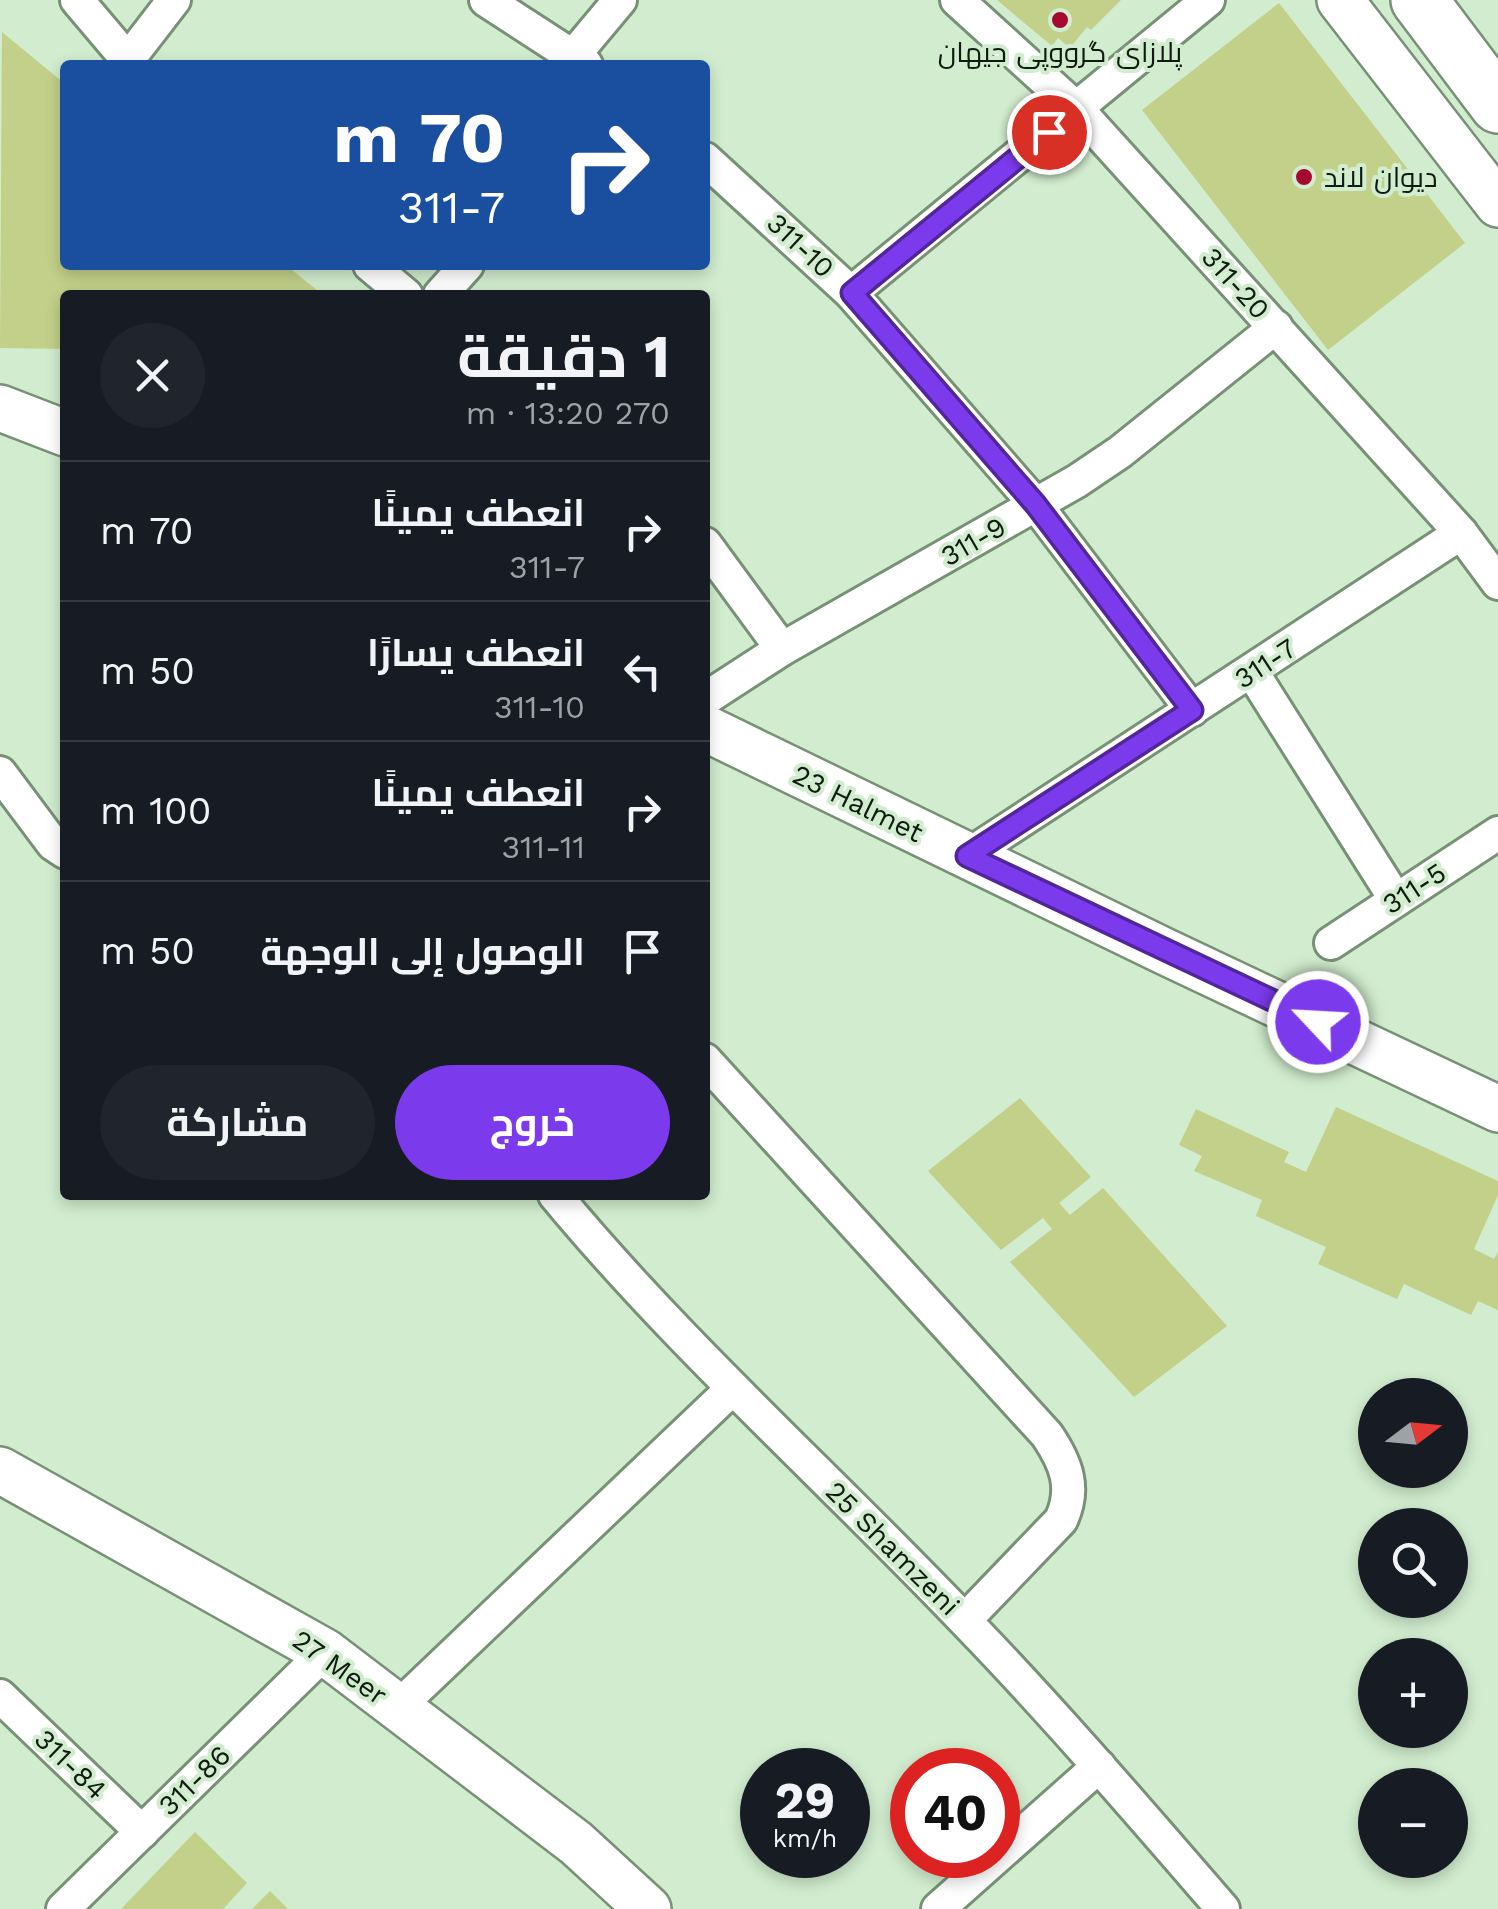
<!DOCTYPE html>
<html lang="ar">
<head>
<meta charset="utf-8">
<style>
	:root { --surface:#171b24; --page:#20242c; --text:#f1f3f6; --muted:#9ea1a6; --line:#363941; --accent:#7c3aed }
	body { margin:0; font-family:"Work Sans",Cairo,sans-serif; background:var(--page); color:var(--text); direction:rtl; height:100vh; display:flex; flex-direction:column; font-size:38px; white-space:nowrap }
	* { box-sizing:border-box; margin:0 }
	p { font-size:32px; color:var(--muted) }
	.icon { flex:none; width:55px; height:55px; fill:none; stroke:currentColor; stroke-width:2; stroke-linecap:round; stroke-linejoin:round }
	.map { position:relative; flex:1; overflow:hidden; direction:ltr }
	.side { position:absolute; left:60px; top:290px; width:650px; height:910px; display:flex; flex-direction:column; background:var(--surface); border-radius:10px; box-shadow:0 5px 15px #0003; direction:rtl }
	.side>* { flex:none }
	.top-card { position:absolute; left:60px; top:60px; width:650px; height:210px; border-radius:10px; box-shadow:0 5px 15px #0003; direction:rtl; background:#1a4fa0; color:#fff; overflow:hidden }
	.needle { width:65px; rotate:74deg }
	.controls { position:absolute; left:1358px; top:1378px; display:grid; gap:20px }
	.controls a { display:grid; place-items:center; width:110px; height:110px; border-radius:50%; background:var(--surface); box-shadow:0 5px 15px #0003; font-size:50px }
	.speed { position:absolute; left:740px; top:1748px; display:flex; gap:20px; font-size:50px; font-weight:700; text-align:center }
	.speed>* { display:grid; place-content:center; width:130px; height:130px; border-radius:50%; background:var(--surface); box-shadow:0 5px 15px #0003; line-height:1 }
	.speed small { font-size:25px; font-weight:400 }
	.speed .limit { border:15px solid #d22; background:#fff; color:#111 }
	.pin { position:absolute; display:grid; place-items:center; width:85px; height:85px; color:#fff; margin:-42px; border:5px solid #fff; border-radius:50%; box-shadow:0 2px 10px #0007 }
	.me { position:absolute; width:110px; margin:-55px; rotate:295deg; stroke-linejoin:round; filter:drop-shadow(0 0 8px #0008) }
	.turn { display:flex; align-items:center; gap:35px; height:210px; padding:0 40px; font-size:45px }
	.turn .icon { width:130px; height:130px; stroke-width:2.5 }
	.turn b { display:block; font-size:70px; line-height:85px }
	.round { display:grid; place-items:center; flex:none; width:105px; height:105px; border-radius:52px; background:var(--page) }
	.summary { display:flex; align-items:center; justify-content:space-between; height:170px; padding:0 40px }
	h1 { font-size:60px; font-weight:700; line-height:75px }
	.primary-button { display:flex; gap:20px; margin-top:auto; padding:20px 40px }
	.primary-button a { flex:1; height:115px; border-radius:60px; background:var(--accent); color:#fff; font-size:40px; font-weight:700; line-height:115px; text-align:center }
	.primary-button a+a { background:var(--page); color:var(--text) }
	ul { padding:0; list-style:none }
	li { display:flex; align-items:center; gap:30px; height:140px; padding:0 40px; border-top:2px solid var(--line) }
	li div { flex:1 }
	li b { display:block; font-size:38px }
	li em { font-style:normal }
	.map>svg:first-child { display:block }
</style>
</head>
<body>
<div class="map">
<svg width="1498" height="1909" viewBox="0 0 1498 1909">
	<rect width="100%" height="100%" fill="#d1ecce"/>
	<g fill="#c2d089">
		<polygon points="997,0 1121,0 1091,30 1087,27 1070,48 1058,38 1052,46"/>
		<polygon points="1279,3 1465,243 1328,350 1142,110"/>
		<polygon points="2,32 65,84 65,265 286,265 323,295 65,295 65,349 0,348"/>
		<polygon points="1020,1098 1091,1177 1059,1203 1070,1215 1103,1188 1227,1326 1134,1397 1010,1262 1052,1229 1043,1218 1001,1250 928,1171"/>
		<polygon points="1336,1107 1498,1181 1498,1195 1474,1249 1494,1259 1498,1252 1498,1310 1478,1301 1471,1315 1404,1284 1397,1299 1318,1264 1326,1247 1256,1216 1262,1200 1194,1171 1202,1156 1179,1145 1196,1109 1289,1152 1284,1162 1306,1172"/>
		<polygon points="195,1832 247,1883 223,1909 121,1909"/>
		<polygon points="270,1891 288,1909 252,1909"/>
	</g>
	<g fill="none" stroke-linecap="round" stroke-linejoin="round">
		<defs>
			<g id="street">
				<polyline points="77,0 132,65"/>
				<polyline points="486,0 586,65"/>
				<polyline points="957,0 1077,109 1461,533 1498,583"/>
				<polyline points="574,55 620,0"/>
				<polyline points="127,61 174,0"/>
				<polyline points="705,159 851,293 1036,505 1192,710"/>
				<polyline points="370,265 406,295"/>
				<polyline points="851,293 1208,0"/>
				<polyline points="440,295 467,265"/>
				<polyline points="705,544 782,649"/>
				<polyline points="1252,672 1396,900"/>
				<polyline points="705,699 782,649 1077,481 1120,452 1276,327"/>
				<polyline points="0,773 53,844 65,852"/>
				<polyline points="967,856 1461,533"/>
				<polyline points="1331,943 1498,833"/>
				<path d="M705,1060L1047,1435C1066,1463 1076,1488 1061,1520L965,1620"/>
				<path d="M555,1195C681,1347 829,1478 965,1621C1055,1714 1139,1812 1223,1909"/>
				<polyline points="0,1696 142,1832"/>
				<polyline points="398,1707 732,1389"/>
				<polyline points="63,1909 325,1652"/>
				<polyline points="938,1909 1099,1766"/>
			</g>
			<g id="secondary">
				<polyline points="1340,0 1498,204"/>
				<polyline points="0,408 65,433"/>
				<polyline points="705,728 1166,952 1498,1109"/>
				<polyline points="0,1470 325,1652 576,1843 648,1909"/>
			</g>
			<polyline id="highway" points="1419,0 1498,105"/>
		</defs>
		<use href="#street" stroke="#789176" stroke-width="38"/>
		<use href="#secondary" stroke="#789176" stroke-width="50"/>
		<use href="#highway" stroke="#789176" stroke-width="60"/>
		<use href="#street" stroke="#fff" stroke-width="32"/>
		<use href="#secondary" stroke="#fff" stroke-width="45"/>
		<use href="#highway" stroke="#fff" stroke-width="55"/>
	</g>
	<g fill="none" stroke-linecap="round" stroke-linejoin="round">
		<defs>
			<polyline id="route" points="1049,132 852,293 1036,505 1192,710 967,856 1318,1022"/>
		</defs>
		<use href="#route" stroke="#51269a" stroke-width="25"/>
		<use href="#route" stroke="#7c3aed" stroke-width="18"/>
	</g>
	<g fill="#a5092f" stroke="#d1ecce" stroke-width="4">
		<circle cx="1060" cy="20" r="10"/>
		<circle cx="1304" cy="177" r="10"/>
	</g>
	<g text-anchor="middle" stroke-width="8" stroke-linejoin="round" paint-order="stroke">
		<g font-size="28" fill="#111a10" stroke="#d1ecce">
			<text x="1060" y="62">پلازای گرووپی جیهان</text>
			<text x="1324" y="187" text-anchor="start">دیوان لاند</text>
		</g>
		<g font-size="28" fill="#111a10" stroke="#d1ecce">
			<text transform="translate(801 245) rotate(43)" y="10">311-10</text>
			<text transform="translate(1236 283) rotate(48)" y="10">311-20</text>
			<text transform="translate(973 541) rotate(-30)" y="10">311-9</text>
			<text transform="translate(1265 663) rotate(-33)" y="10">311-7</text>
			<text transform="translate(858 803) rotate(26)" y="10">23 Halmet</text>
			<text transform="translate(1414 888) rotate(-33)" y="10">311-5</text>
			<text transform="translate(893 1548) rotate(45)" y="10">25 Shamzeni</text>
			<text transform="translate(340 1667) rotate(35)" y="10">27 Meer</text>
			<text transform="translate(71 1764) rotate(44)" y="10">311-84</text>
			<text transform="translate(194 1780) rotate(-44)" y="10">311-86</text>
		</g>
	</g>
</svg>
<div class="controls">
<a><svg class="needle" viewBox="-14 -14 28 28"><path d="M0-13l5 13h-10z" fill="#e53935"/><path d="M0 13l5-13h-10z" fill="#9ea1a6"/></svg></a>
<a><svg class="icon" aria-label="search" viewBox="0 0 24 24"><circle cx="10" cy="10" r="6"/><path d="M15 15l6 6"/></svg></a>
<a>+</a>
<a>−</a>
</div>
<div class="speed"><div>29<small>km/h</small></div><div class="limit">40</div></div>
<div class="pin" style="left:1049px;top:132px;background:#d93025"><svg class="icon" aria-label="arrive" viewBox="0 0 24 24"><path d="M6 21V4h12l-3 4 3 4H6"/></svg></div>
<svg class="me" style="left:1318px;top:1022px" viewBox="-20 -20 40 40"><circle r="17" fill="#7c3aed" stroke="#fff" stroke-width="3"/><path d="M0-11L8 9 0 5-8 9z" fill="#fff"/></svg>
<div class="top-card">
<div class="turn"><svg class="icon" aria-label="right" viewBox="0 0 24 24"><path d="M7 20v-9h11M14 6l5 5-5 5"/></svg><div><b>70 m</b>311-7</div></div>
</div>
<section class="side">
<div class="summary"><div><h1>1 دقيقة</h1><p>270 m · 13:20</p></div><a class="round"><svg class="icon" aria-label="close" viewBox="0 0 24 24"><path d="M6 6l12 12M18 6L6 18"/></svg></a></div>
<ul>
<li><svg class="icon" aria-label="right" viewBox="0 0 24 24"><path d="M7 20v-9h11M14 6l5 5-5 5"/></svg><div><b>انعطف يمينًا</b><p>311-7</p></div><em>70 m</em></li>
<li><svg class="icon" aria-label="left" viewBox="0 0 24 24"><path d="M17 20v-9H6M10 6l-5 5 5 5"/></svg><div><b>انعطف يسارًا</b><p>311-10</p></div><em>50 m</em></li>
<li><svg class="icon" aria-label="right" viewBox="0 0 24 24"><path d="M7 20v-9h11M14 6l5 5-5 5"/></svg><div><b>انعطف يمينًا</b><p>311-11</p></div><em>100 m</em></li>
<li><svg class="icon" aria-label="arrive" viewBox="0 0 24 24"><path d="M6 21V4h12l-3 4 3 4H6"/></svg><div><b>الوصول إلى الوجهة</b></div><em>50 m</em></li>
</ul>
<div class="primary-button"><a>خروج</a><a>مشاركة</a></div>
</section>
</div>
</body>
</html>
